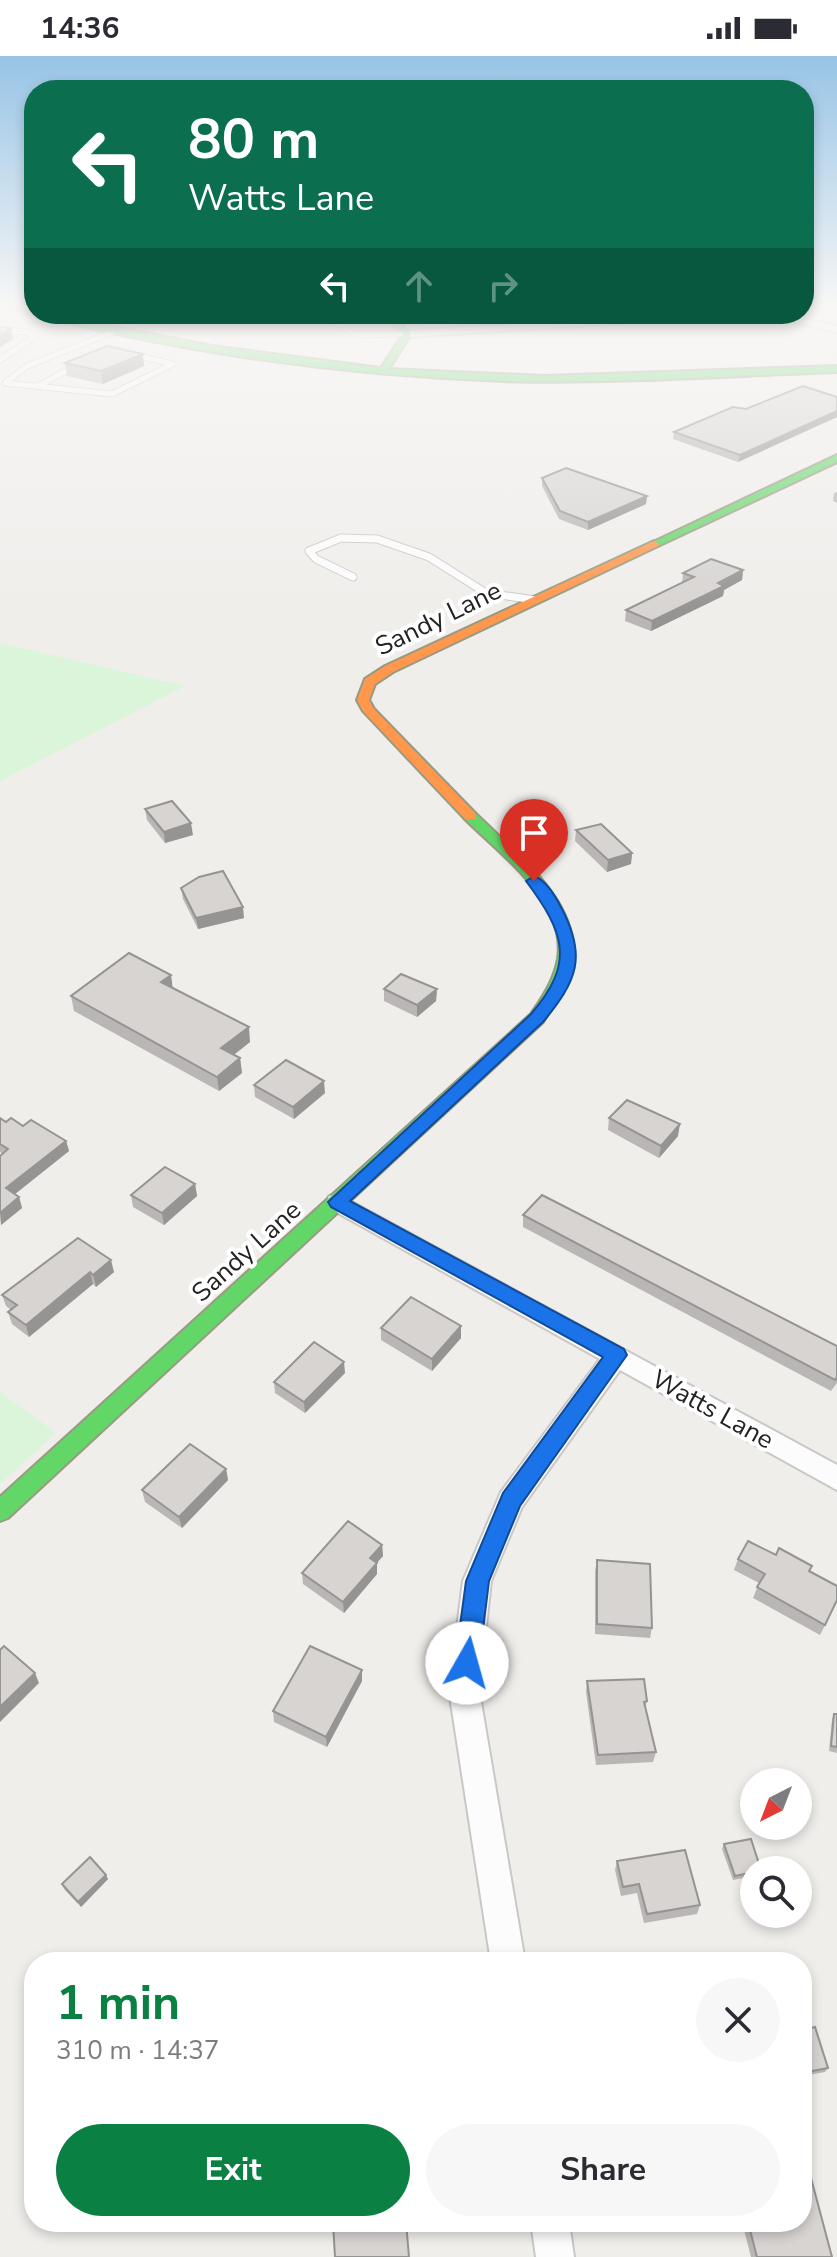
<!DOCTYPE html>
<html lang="en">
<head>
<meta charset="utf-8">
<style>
	:root { --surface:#fff; --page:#f7f7f7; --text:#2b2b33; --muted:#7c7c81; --accent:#0b8043 }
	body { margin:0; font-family:"Nunito Sans",sans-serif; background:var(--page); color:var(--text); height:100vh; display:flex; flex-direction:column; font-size:30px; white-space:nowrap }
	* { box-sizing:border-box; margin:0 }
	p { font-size:26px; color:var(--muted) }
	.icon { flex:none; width:44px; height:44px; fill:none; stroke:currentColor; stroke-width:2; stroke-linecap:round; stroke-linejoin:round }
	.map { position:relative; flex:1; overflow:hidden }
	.side { position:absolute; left:24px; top:1896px; width:788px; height:280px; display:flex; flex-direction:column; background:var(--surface); border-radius:32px; box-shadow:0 4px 12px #0003 }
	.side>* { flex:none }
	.hud { position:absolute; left:24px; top:24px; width:790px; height:244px; border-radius:32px; box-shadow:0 4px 12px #0003; background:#0b6e4f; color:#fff; overflow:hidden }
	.needle { width:52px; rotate:222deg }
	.controls { position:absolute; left:740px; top:1712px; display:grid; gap:16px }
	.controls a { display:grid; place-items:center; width:72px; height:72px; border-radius:50%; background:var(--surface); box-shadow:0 4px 12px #0003; font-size:40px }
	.pin { position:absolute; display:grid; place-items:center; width:68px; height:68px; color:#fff; margin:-82px -34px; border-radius:50% 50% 50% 0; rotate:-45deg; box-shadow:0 0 8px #0007 }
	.pin .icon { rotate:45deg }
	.me { position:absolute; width:88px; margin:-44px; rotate:7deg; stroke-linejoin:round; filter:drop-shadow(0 0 6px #0008) }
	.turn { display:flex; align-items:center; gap:28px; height:168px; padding:0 32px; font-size:36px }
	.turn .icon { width:104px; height:104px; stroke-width:2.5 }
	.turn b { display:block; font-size:56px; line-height:68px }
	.lanes { display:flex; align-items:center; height:76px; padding:0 32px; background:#0003; justify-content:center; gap:40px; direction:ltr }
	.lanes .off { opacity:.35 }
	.round { display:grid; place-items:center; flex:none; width:84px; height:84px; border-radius:42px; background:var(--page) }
	.overview { display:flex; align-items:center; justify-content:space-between; height:136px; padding:0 32px }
	h1 { font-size:48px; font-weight:700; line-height:60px; color:var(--accent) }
	.button { display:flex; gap:16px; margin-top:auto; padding:16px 32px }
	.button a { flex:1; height:92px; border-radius:48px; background:var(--accent); color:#fff; font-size:32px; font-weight:700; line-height:92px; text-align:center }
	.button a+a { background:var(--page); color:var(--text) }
	.status { display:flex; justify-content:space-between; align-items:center; height:56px; padding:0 40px; background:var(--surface); direction:ltr }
	.status svg { height:22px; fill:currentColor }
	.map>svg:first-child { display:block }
</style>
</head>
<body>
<div class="status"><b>14:36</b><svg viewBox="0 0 49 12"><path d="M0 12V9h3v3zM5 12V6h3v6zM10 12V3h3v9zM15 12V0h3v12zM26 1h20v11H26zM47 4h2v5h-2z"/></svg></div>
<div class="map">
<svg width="837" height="2201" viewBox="0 0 837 2201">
	<rect width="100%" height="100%" fill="#f0eeeb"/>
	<g fill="#daf5da">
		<polygon points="0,587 185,630 0,725"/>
		<polygon points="0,1336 56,1377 0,1428"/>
	</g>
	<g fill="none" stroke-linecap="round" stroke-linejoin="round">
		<defs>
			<g id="lane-far1">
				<polyline points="316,258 357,279 407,278"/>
				<polyline points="0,274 26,276 34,281 0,304"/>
				<polyline points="113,276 27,310 5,327 112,338 173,308 130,298"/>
				<polyline points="38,330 79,308"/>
			</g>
			<polyline id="lane" points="353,521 316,503 309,495 341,482 377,483 429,501 486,537 535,544"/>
			<g id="street">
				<polygon points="676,258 726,258 721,261 407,281 402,278 407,275"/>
				<polygon points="760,258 779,258 837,270 837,276"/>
				<polygon points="337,1138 837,1409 837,1434 620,1314 522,1451 491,1525 479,1634 525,1906 491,1906 449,1634 463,1525 501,1436 600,1303 329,1152 326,1146 329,1140"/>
				<polygon points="531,2166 569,2166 574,2201 536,2201"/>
			</g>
			<g id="fast">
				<path d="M0,247L34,255V258H50L212,290L381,312L403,278L381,258H390L411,278L389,313L545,320L837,310V316C726,320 614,328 503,325C334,319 163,294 0,250Z"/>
				<polygon points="837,399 837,406 658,490 649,488"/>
				<path d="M470,756L475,757C520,802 597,857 566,929C560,942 550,954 543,966L8,1462L0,1465V1441L531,958C543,941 554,924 558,903C567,846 500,798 465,763L463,760Z"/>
			</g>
			<polygon id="slow" points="654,485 659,488 658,490 393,616 375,628 369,644 374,653 475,757 475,763 465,763 363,655 357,644 365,623 385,610"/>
		</defs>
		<use href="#lane-far1" stroke="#c9c8c7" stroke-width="7"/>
		<use href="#lane" stroke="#c9c8c7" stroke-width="9"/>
		<use href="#street" stroke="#c9c8c7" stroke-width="4"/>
		<use href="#fast" stroke="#999a82" stroke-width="4"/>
		<use href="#slow" stroke="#999a82" stroke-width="4"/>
		<use href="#lane-far1" stroke="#fdfcfc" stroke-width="5"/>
		<use href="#lane" stroke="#fdfcfc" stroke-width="7"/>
		<use href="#street" fill="#fdfcfc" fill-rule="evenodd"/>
		<use href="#fast" fill="#63d668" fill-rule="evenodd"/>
		<use href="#slow" fill="#ff974d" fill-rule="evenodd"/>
	</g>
	<g fill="#b9b6b5">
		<polygon points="65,307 144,310 103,328 67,320"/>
		<polygon points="837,341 837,361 738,406 673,383 674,376 746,353"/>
		<polygon points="542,422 647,440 646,448 588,474 559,463 542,430"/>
		<polygon points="837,436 837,447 833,445 834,437"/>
		<polygon points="743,514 742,524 724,534 723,540 651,575 625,565 626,554 682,527 683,517"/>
		<polygon points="145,753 193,779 165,787 147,764"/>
		<polygon points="576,774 632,797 631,808 607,816 575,785"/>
		<polygon points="181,832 244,862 198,873 183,843"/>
		<polygon points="171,919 172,932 250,986 234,999 240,1002 242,1017 219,1035 74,955 71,940"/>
		<polygon points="384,933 437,933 436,945 417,961 384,945"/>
		<polygon points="254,1029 325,1037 294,1063 255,1041"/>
		<polygon points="0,1062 6,1066 23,1070 66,1085 69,1095 14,1138 19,1141 22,1152 1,1169 0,1100 3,1098 0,1096"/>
		<polygon points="609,1062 678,1080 659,1102 608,1074"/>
		<polygon points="195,1128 197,1140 164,1169 133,1151 131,1139"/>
		<polygon points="523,1159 837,1290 837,1327 831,1335 523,1171"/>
		<polygon points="78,1182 114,1216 96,1231 93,1228 29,1281 12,1268 8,1256 11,1254 6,1250 2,1239"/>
		<polygon points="381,1272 461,1282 432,1315 381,1284"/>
		<polygon points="345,1317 305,1357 275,1337 274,1326"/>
		<polygon points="226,1413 228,1424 182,1472 145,1446 142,1434"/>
		<polygon points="382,1489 383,1500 376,1507 377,1518 344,1557 303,1528 302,1517"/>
		<polygon points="776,1499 812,1510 810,1516 837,1530 837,1546 820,1579 753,1542 759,1527 734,1514 738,1503"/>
		<polygon points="597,1504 652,1572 650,1582 595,1578 595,1515"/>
		<polygon points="362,1614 362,1625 327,1691 274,1666 273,1655"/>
		<polygon points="587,1625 647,1645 645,1653 656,1696 653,1706 596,1709 586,1636"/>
		<polygon points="834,1658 837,1658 837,1697 829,1695 832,1663"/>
		<polygon points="724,1788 754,1814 754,1820 733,1824 722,1793"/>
		<polygon points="617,1805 700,1849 697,1858 644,1867 637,1837 621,1840 615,1814"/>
		<polygon points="108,1823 81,1851 64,1833 62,1828"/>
		<polygon points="802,1974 828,2012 825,2016 802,2020"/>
		<polygon points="742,2166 802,2166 832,2201 751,2201"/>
	</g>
	<g fill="#969493">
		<polygon points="11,272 13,283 0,291 0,279"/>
		<polygon points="143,298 144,310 103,328 101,315"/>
		<polygon points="837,355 837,361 738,406 740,399"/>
		<polygon points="647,440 646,448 588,474 588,466"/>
		<polygon points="743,514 742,524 724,534 723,540 651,575 652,565"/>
		<polygon points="191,767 193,779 165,787 164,776"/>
		<polygon points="632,797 631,808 607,816 608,804"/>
		<polygon points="243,851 244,862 198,873 196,862"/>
		<polygon points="171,919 173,934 161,926"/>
		<polygon points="437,933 436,945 417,961 417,949"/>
		<polygon points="249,971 250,986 223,1007 221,992"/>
		<polygon points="240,1002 242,1017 219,1035 217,1021"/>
		<polygon points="324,1025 325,1037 294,1063 293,1051"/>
		<polygon points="680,1068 678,1080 659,1102 661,1090"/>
		<polygon points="66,1085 69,1095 9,1143 6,1132"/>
		<polygon points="195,1128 197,1140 164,1169 162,1157"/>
		<polygon points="19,1141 22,1152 1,1169 0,1157"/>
		<polygon points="111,1204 114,1216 96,1231 93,1219"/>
		<polygon points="90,1216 93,1228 29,1281 26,1269"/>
		<polygon points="461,1270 461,1282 432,1315 432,1303"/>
		<polygon points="344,1306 345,1317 305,1357 304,1346"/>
		<polygon points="226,1413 228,1424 182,1472 179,1461"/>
		<polygon points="382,1489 383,1500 371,1514 370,1502"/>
		<polygon points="377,1507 377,1518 344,1557 343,1546"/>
		<polygon points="362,1614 362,1625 327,1691 326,1681"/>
		<polygon points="35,1617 39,1627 0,1666 0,1651"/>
		<polygon points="106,1819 108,1823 81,1851 78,1846"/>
	</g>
	<g fill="#d7d4d2" stroke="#969493" stroke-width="2">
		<polygon points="0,271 11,272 0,279"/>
		<polygon points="107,290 143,298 101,315 65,307"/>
		<polygon points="803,330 837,341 837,355 740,399 674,376 733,351 746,353"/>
		<polygon points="566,412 647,440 588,466 560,455 542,422"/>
		<polygon points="711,503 743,514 718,527 724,530 652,565 626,554 694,521 683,517"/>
		<polygon points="172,745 191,767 164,776 145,753"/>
		<polygon points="601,768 632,797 608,804 576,774"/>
		<polygon points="223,815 243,851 196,862 181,832 199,821"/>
		<polygon points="129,897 171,919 161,926 249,971 221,992 240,1002 217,1021 71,940"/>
		<polygon points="401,918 437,933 417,949 384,933"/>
		<polygon points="286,1004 324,1025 293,1051 254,1029"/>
		<polygon points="627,1044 680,1068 661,1090 609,1062"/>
		<polygon points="0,1062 6,1066 11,1062 23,1070 31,1064 66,1085 6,1132 19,1141 0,1157 0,1100 8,1093 0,1088"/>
		<polygon points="165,1111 195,1128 162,1157 131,1139"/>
		<polygon points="542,1139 837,1290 837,1321 835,1324 523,1159"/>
		<polygon points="78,1182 111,1204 93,1219 90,1216 26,1269 8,1256 17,1249 2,1239"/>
		<polygon points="411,1241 461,1270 432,1303 381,1272"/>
		<polygon points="314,1286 344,1306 304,1346 274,1326"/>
		<polygon points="190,1388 226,1413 179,1461 142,1434"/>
		<polygon points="348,1465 382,1489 370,1502 377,1507 343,1546 302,1517"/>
		<polygon points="748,1485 776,1499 779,1492 812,1510 809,1515 837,1530 837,1544 825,1569 757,1531 765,1518 738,1503"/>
		<polygon points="597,1504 650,1508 652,1572 597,1568"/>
		<polygon points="4,1590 35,1617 0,1651 0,1594"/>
		<polygon points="310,1590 362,1614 326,1681 273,1655"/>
		<polygon points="644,1623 647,1645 644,1646 656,1696 598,1699 587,1625"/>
		<polygon points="834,1658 837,1658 837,1691 831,1690"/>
		<polygon points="751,1783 761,1814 754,1814 754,1816 735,1820 724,1788"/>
		<polygon points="685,1794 700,1849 647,1858 639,1828 623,1831 617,1805"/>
		<polygon points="90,1801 106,1819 78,1846 62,1828"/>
		<polygon points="815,1971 828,2012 802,2017 802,1974"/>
		<polygon points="811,2122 832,2201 757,2201 748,2166 802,2166 802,2124"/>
		<polygon points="333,2166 406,2166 409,2201 335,2201"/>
	</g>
	<linearGradient id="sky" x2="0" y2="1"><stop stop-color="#97c4e6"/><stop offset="0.45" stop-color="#f8f7f6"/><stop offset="1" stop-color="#f8f7f6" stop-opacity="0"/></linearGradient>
	<rect width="837" height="555" fill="url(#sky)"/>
	<path fill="#1a73e8" stroke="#114b97" stroke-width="2" d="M534,820C546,824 556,841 562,853C587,901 577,925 543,966L350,1145L624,1293L627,1299L520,1450L489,1525L479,1607L476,1615L467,1618L459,1615L455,1607L466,1525L503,1437L603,1301L331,1151L328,1146L531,958C576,906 564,876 526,825Z"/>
	<g text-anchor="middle" stroke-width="8" stroke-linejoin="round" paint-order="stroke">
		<g font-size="26" fill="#222" stroke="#fff">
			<text transform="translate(438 562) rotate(-26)" y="9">Sandy Lane</text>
			<text transform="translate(246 1195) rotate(-42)" y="9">Sandy Lane</text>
			<text transform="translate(713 1353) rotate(29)" y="9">Watts Lane</text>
		</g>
	</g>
</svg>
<div class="controls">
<a><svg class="needle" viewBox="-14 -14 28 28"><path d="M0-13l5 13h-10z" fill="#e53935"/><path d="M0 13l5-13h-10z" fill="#7c7c81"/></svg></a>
<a><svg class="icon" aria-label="search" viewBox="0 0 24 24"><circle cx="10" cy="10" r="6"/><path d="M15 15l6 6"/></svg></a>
</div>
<div class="pin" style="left:534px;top:825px;background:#d93025"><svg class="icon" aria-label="arrive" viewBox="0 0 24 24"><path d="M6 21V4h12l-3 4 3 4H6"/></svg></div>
<svg class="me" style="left:467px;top:1607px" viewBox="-20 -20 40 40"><circle r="19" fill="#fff"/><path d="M0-13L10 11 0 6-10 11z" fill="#1a73e8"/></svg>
<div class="hud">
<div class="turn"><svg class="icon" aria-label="left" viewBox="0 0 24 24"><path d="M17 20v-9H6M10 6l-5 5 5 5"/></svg><div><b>80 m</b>Watts Lane</div></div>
<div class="lanes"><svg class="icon" aria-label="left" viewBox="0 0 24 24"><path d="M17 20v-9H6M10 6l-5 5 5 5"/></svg><svg class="icon off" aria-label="ahead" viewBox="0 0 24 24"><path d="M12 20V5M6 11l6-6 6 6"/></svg><svg class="icon off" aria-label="right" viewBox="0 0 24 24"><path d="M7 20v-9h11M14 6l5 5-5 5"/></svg></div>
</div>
<section class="side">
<div class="overview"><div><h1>1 min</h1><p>310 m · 14:37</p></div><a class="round"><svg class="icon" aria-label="close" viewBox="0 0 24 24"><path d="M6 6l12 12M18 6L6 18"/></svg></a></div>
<div class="button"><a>Exit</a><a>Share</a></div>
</section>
</div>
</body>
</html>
